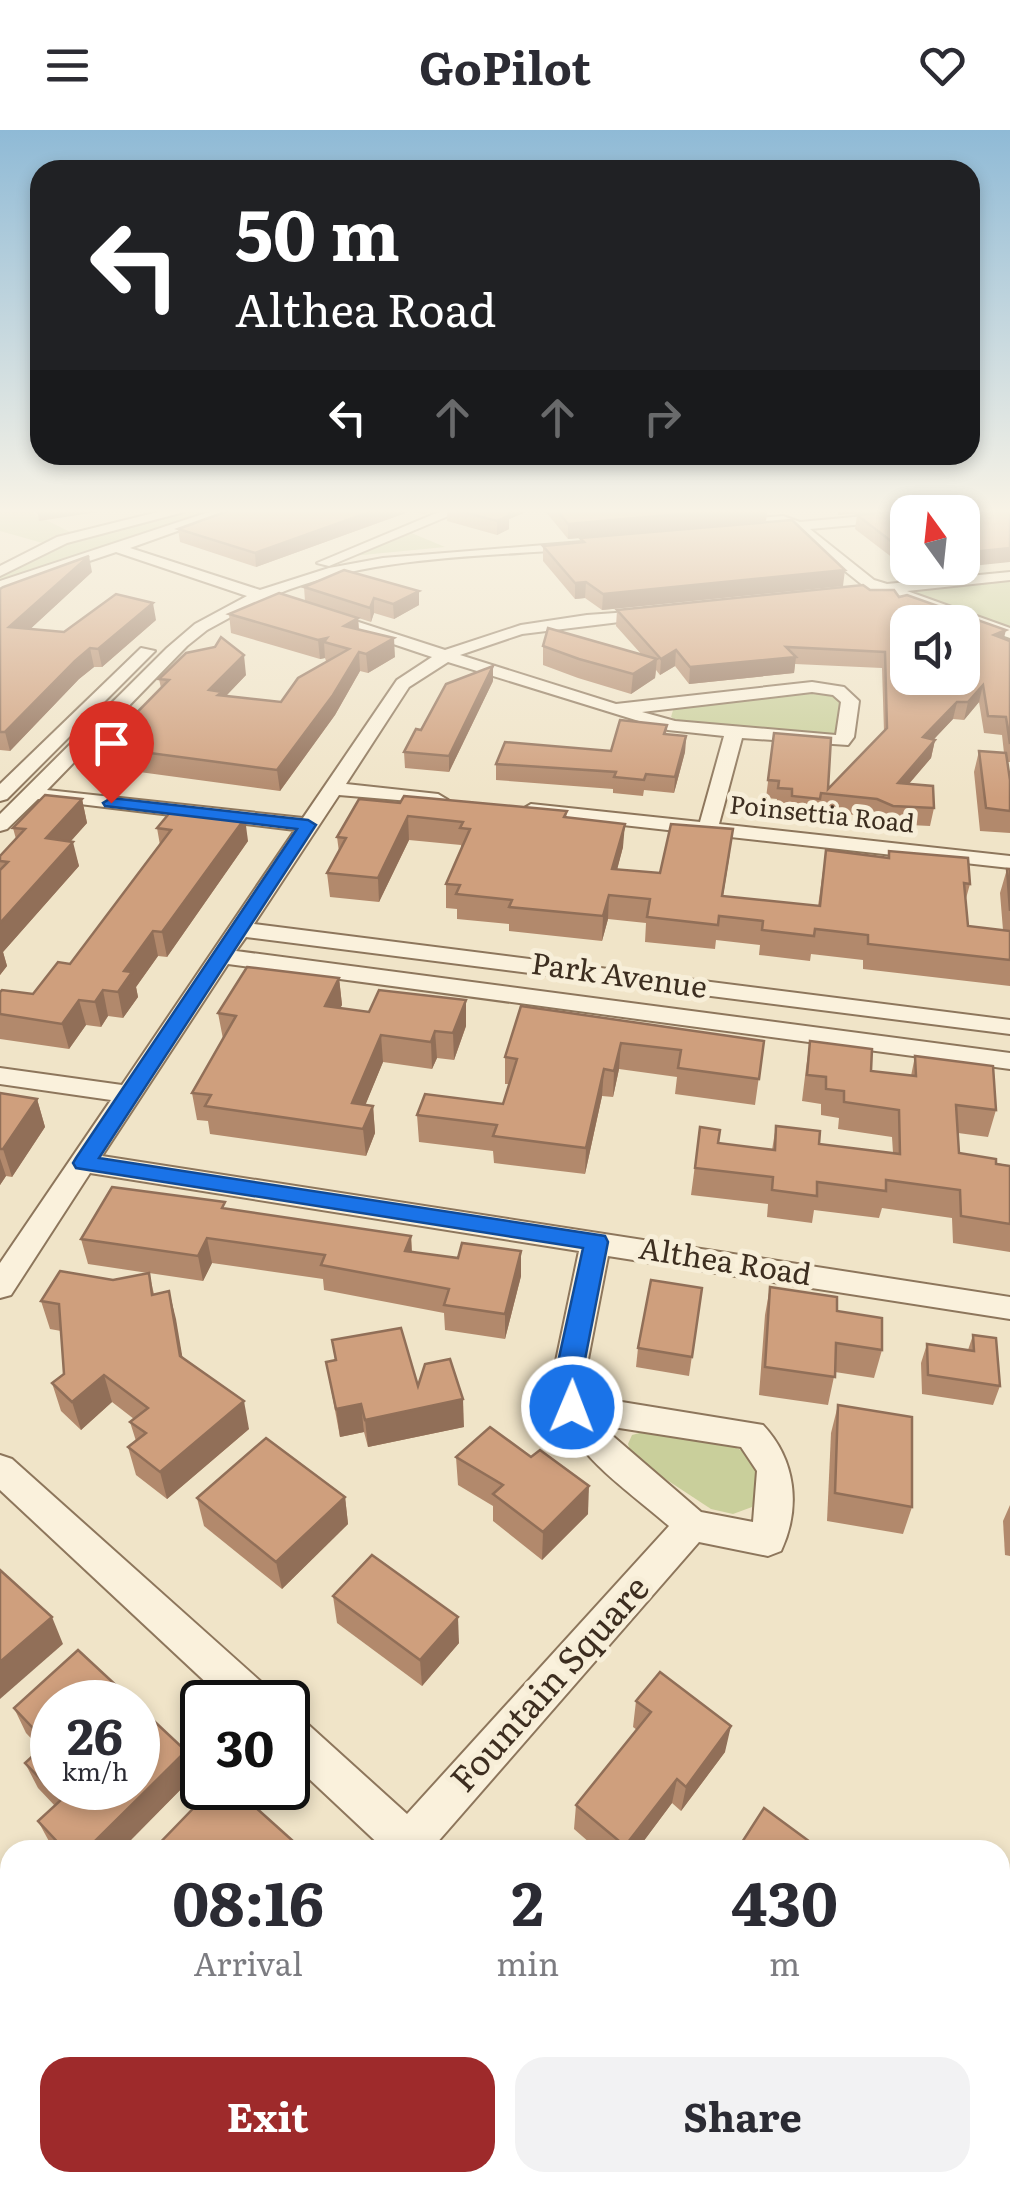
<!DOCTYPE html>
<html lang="en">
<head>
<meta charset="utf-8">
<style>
	:root { --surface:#fff; --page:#f2f2f3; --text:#2b2b33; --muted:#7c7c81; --accent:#9e2a2b }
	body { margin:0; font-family:Literata,serif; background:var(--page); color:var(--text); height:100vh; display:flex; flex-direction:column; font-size:38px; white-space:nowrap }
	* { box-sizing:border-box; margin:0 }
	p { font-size:32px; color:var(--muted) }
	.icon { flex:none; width:55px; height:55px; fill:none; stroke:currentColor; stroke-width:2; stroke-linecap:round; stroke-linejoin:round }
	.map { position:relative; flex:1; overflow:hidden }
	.panel { position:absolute; left:0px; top:1710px; width:1010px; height:352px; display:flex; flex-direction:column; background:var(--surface); border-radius:30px 30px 0 0; box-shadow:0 5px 15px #0003 }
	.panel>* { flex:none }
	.banner { position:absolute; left:30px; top:30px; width:950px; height:305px; border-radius:30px; box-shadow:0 5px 15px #0003; background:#202124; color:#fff; overflow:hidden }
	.needle { width:65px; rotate:345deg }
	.buttons { position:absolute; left:890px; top:365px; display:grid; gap:20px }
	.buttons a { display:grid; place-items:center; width:90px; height:90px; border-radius:20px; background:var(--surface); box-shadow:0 5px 15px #0003; font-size:50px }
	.speed { position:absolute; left:30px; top:1550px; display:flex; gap:20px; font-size:50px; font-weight:700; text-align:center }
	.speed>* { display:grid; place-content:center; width:130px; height:130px; border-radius:50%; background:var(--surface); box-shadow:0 5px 15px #0003; line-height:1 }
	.speed small { font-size:25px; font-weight:400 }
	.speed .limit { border:5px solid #111; border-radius:15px; background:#fff; color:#111 }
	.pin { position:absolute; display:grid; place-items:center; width:85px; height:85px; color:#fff; margin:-102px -42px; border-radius:50% 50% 50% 0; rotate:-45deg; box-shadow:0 0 10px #0007 }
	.pin .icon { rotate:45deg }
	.me { position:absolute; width:110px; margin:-55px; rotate:1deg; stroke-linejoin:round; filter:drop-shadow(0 0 8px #0008) }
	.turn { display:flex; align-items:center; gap:35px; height:210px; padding:0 40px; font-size:45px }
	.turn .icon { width:130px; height:130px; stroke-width:2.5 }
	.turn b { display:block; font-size:70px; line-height:85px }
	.lanes { display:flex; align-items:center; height:95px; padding:0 40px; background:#0003; justify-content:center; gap:50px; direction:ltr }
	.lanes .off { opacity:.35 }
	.eta { display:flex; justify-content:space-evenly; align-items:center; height:170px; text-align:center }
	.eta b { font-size:60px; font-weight:700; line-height:70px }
	.action { display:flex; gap:20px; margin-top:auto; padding:20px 40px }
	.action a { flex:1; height:115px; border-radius:30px; background:var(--accent); color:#fff; font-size:40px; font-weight:700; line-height:115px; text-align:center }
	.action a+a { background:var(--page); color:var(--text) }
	header { display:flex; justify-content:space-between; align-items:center; height:130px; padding:0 40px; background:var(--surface); font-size:45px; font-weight:700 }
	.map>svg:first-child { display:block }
</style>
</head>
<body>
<header><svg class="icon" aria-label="menu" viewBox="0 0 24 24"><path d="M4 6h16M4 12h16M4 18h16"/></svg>GoPilot<svg class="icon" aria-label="heart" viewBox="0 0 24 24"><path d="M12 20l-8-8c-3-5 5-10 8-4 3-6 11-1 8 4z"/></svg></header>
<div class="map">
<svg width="1010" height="2061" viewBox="0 0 1010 2061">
	<rect width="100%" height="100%" fill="#f0e4c8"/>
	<g fill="#c9cf9b">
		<polygon points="0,379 28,381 74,404 46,414 0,401"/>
		<path d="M218,380L8,450L0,451V446C41,418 170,373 218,380Z"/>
		<polygon points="409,402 445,417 352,426"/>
		<polygon points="1010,449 1010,498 911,461 915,459"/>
		<polygon points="813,559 842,567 838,604 833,607 680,593 671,587 674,577"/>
		<polygon points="643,1302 734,1317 748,1323 760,1350 752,1377 733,1384 711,1379 632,1327 628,1314 632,1305"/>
	</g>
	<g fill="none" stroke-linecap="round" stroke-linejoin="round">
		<defs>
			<g id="minor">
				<polygon points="170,379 184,382 67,413 0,446 0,436 57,407"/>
				<path d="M218,379H239L130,418L260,460L329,438L383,428L582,412V418L577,419C477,427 369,426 275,465L445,520L521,495L587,485L658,480L660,483L652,488L522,504L460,525L616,574L812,552L844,557L859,571L854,607L848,615L742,608L719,694L1010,726V738L524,684L521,680L531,674L700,692L724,606L668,600L448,532L409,557L346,654L438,664L448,670L445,674L339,665L254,794L1010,890V904L246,807L236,821L1010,923V939L228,834L102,1026L1010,1167V1189L608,1126L583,1255L585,1266L763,1295C796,1330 801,1378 781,1421L768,1426L699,1412L435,1715L437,1720H385L288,1629V1584L302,1589L407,1684L669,1396C623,1356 562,1318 551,1255L579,1121L90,1043L11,1165L0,1168V1133L111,970L0,954V938L122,955L295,700L38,669L7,699L0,701V684L167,518L195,494L247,466L116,422L0,461V451ZM262,470L432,527L397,550L303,688L47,660L187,516L207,500ZM812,562L833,565L841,572L836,605L675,591L642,582ZM600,1295L741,1317L757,1341L753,1392L701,1382Z"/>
				<polygon points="446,379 465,379 329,436 317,433"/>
				<polygon points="908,382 908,390 810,399 874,450 887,454 1010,442 1010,450 907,461 1010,498 1010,508 885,464 834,467 834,461 865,457 794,400 760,402 760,396 622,408 615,404 622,400 783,386 800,392"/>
				<polygon points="141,518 155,521 7,669 0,671 0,654"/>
				<polygon points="0,1325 12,1329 269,1559 274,1572 227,1572 0,1360"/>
				<polygon points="479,2052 531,2052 527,2061 475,2061"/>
				<polygon points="773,2052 829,2052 833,2061 777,2061"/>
			</g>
		</defs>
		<use href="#minor" stroke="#8d765c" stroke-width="4"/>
		<use href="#minor" fill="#faf1dc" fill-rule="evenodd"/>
	</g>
	<g fill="#b2896c">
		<polygon points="233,379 436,379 424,384 411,381 256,437 180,412 178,399"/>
		<polygon points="447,379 533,379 509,389 509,399 497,405 447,391"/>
		<polygon points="546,379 767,379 766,391 586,407 843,456 602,480 585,468 575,469 543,431 543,416 580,413 580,408 568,409 546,382"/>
		<polygon points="910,380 908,382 908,435 902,435 855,399 857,385"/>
		<polygon points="92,442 30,499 64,502 156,490 102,537 94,537 79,549 10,621 0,620 0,459"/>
		<polygon points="304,457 419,475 394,489 374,483 371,492 305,471"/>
		<polygon points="870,460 899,467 1010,511 1010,632 1007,632 1010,650 1010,703 980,701 974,642 979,621 1004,623 1002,605 984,603 979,572 964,590 953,589 933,610 935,610 931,628 909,654 934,678 930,696 890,694 874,687 818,681 817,687 789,684 790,677 776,676 777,669 766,668 774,603 828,659 884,602 882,538 795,534 794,543 689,554 675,536 660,545 656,540 655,548 631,564 578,548 543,535 543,516 642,525 616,496 617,480"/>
		<polygon points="229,484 358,488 359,499 395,527 368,543 360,541 335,585 280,661 132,641 127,647 100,645 96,624 161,558 159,549 246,545 226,566 281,572 327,531 326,531 325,528 320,529 231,503"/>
		<polygon points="493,551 449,642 405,638 404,622 421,600"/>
		<polygon points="667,595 666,604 686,606 685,622 674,663 644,660 643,666 613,663 613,659 496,650 496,634 611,621"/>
		<polygon points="82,669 87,693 71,711 79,736 3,822 7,836 0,845 0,726 16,709 13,698"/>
		<polygon points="400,673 567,681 566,688 623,717 617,739 660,743 730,723 723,766 818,776 826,720 888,728 889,721 970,754 965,772 968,796 1003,800 1000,763 1007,739 1010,739 1010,856 863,839 863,830 811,824 810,831 759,825 760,815 716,810 715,819 645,812 646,793 608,789 602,811 509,801 509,794 457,789 457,779 446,778 446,754 461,719 461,715 409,710 379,772 330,767 327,743 339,722 337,707"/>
		<polygon points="157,698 248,711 167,827 158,826 136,857 138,867 123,888 108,886 101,897 86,895 69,919 0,909 0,862 33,864 70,834 160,715"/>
		<polygon points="339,848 342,875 340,878 369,882 466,870 466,896 454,930 437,928 432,939 383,932 365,975 373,976 375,1003 366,1026 210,1004 208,991 197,990 192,963 223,909 218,883"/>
		<polygon points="521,876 764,911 755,975 675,964 677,947 619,939 613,967 602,966 585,1044 494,1033 493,1021 419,1012 417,985 503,974 509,954 505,954 505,927"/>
		<polygon points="810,911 871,941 911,946 915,926 996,980 988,1007 958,1003 959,1023 1010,1036 1010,1122 953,1113 952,1088 882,1078 879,1088 814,1080 812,1093 767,1087 768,1074 691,1065 700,997 718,1013 772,1020 776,996 819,1014 893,1023 892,1007 838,999 839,988 821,985 821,974 802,971 806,938"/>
		<polygon points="0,963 37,969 45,997 12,1047 6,1046 0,1055"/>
		<polygon points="226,1079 411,1106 412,1122 458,1128 521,1121 521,1146 505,1209 445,1200 444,1183 324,1160 323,1149 212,1133 203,1151 149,1143 154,1164 169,1161 182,1227 249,1299 167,1369 136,1345 128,1317 136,1311 130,1292 134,1289 112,1272 81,1300 61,1281 52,1253 64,1244 61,1201 50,1199 41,1171 113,1150 148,1143 88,1134 81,1109"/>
		<polygon points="770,1157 837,1181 882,1220 874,1248 835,1242 828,1275 759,1265 765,1185"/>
		<polygon points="702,1158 689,1246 636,1237 638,1218"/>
		<polygon points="973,1205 1000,1256 993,1275 922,1264 921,1233 927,1214 968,1220"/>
		<polygon points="332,1210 418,1256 464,1297 368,1317 364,1302 340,1307 326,1232 335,1230"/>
		<polygon points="838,1275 912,1377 903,1404 827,1391 831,1303"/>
		<polygon points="456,1327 531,1327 588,1384 542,1430 493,1391 493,1376 458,1355"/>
		<polygon points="345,1367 348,1394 282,1459 204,1396 197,1368"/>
		<polygon points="1010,1375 1010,1426 1005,1425 1003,1391"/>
		<polygon points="333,1466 459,1513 422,1556 337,1493"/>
		<polygon points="636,1571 725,1622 681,1681 672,1673 637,1720 598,1720 574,1699 576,1675 637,1600 633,1597"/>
		<polygon points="14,1578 194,1646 121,1720 55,1720 51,1715 38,1691 55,1676 38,1658 25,1633 41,1619 26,1603"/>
	</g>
	<g fill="#916f58">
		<polygon points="37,379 116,379 39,391"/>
		<polygon points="378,379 411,379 411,381 256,437 255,423"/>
		<polygon points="509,379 533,379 509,389 509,399 497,405 497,391"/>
		<polygon points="737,379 767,379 766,391 568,409 568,394"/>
		<polygon points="839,379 911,379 838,385"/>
		<polygon points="1010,418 1010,432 962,437 962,423"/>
		<polygon points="904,421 908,421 908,435 902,435"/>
		<polygon points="89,426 92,442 13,515 9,497"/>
		<polygon points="918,438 954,438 918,441"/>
		<polygon points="845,440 843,456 602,480 603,464"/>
		<polygon points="586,452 585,468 575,469 575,453"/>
		<polygon points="419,461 419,475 394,489 393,474"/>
		<polygon points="374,468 374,483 371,492 370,478"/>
		<polygon points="153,473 156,490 102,537 98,519"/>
		<polygon points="358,488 359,507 344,496"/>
		<polygon points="1006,500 1002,516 994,505"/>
		<polygon points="327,508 324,512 325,528 320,529 318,510"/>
		<polygon points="394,508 395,527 368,543 366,524"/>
		<polygon points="90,518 94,537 79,549 10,621 5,602 75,531"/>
		<polygon points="676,520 675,536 660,545 661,529"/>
		<polygon points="359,522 360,541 335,585 280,661 277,640"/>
		<polygon points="244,525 246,545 223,569 209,560"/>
		<polygon points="796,527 794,543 689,554 690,537"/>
		<polygon points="657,529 655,548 631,564 633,544"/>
		<polygon points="493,536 493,551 449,642 449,626"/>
		<polygon points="983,555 979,572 964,590 968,572"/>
		<polygon points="957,572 953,589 919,625 923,607"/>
		<polygon points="686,606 685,622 674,663 675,647"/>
		<polygon points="935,610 931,628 894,671 898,653"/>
		<polygon points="128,620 132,641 127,647 123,626"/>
		<polygon points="82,669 87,693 52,732 46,708"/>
		<polygon points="408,686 409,710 379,772 378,748"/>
		<polygon points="245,688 248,711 167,827 162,802"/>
		<polygon points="625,694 623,717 611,763 612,739"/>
		<polygon points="73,712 79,736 3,822 7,836 0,845 0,793"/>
		<polygon points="609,765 608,789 602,811 603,786"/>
		<polygon points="153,801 158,826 136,857 138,867 123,888 118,862 124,841"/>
		<polygon points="339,848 342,875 327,903 325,876"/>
		<polygon points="103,860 108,886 101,897 95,872"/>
		<polygon points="79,870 86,895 69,919 62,894"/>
		<polygon points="466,870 466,896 454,930 453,903"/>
		<polygon points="435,901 437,928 432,939 431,912"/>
		<polygon points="381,905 383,932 356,998 352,973"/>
		<polygon points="621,913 619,939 613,967 614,941"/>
		<polygon points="604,939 602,966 585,1044 586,1018"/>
		<polygon points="37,969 45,997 12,1047 3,1019"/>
		<polygon points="373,976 375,1003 366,1026 363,999"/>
		<polygon points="0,1028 6,1046 0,1055"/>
		<polygon points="411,1106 412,1130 405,1121"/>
		<polygon points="207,1108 212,1133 203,1151 198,1126"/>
		<polygon points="521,1121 521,1146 505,1209 505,1184"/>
		<polygon points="169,1161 176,1189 187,1254 180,1226"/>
		<polygon points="104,1245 112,1272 81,1300 72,1272"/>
		<polygon points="463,1269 464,1297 368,1317 365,1290"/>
		<polygon points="244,1271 249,1299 167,1369 160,1342"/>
		<polygon points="361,1274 364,1302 340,1307 336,1279"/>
		<polygon points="589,1356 588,1384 542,1430 543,1402"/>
		<polygon points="345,1367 348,1394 282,1459 276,1432"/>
		<polygon points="52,1487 63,1514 0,1569 0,1532"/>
		<polygon points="458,1487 459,1513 422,1556 420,1530"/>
		<polygon points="731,1596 725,1622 681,1681 686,1657"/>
		<polygon points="186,1621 194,1646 121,1720 86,1720"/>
		<polygon points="677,1649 672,1673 637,1720 624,1720 625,1716"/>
	</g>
	<g fill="#cf9f7d" stroke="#916f58" stroke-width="2.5" fill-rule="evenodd">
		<polygon points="233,379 378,379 255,423 178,399"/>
		<polygon points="452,379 509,379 509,386 497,391"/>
		<polygon points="556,379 737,379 568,394"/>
		<polygon points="911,379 1010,379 1010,418 962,423 962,382 908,382 908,421 904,421 857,385"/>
		<polygon points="792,390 845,440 603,464 586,452 575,453 543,416 584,412 580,408"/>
		<polygon points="89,426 9,497 64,502 116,464 153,473 98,519 90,518 75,531 5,602 0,602 0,459 3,457"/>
		<polygon points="344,440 419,461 393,474 374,468 370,478 304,457"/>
		<path d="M863,455L870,460H894L899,467L907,465L1006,500L994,505L1010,511V614L1006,587L988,586L983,555L968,572H957L923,607L935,610L898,653L933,656L934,678L893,676L877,669L821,663L820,669L792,666V659L778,658L779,651L768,650L774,603L831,608L828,659L887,598L885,522L786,517L796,527L690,537L676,520L661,529L617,480ZM908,492H962V548H908Z"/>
		<polygon points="279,463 358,488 344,496 394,508 366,524 359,522 333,565 277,640 128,620 123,626 96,624 169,550 159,549 186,523 215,517 221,507 244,525 209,560 222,562 218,565 281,572 298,548 349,519 324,512 327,508 318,510 229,484"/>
		<polygon points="548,498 657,529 633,544 579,529 543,516"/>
		<polygon points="493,536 449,626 404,622 416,599 421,600 446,554"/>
		<polygon points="620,590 667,595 664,604 686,606 675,647 646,644 644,650 614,647 616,642 496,634 505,612 611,621"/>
		<polygon points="979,621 1006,623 1010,650 1010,681 986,678"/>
		<polygon points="45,665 82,669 46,708 73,712 0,793 0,740 8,732 0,731 0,726 25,699 13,698"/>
		<polygon points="404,666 567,681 564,687 625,694 612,739 660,743 671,694 733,699 722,766 820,776 826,720 889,728 889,721 968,728 970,754 964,753 968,796 1010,801 1010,830 868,814 868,805 815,799 814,806 762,800 763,791 719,786 718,795 647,787 650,769 609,765 603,786 509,777 512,770 456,764 460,755 446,754 470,699 460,698 463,692 408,686 378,748 327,743 346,708 337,707 359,669 400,673"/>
		<polygon points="172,680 245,688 162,802 153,801 124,841 132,842 118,862 103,860 95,872 79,870 62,894 0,884 0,862 2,860 33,864 58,832 70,834 171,700 157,698"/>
		<polygon points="1007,739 1010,739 1010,781"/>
		<polygon points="247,837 339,848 325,876 369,882 379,860 466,870 453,903 435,901 431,912 381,905 352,973 373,976 363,999 205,976 211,965 192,963 236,886 218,883"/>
		<polygon points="521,876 764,911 759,949 678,938 681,920 621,913 614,941 604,939 586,1018 493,1006 497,995 417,985 425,964 503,974 517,929 505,927"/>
		<polygon points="810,911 872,919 871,941 916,946 915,926 993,936 996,980 956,975 959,1023 996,1029 996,1034 1010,1036 1010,1094 961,1086 960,1060 886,1050 886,1061 817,1052 817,1066 772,1060 773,1047 695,1038 700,997 720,1000 718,1013 775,1020 776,996 820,1001 819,1014 900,1024 899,980 844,972 844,961 826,959 826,947 807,945"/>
		<polygon points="0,963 37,969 3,1019 0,1019"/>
		<polygon points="112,1057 225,1072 222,1078 411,1106 405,1121 458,1128 462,1113 521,1121 505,1184 444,1175 449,1159 321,1135 325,1125 207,1108 198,1126 81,1109"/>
		<polygon points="60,1141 113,1150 149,1143 152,1165 169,1161 180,1226 244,1271 160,1342 128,1317 146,1303 130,1292 148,1278 104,1245 72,1272 52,1253 64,1244 59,1174 41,1171"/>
		<polygon points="651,1150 702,1158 692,1227 638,1218"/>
		<polygon points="770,1157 837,1167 837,1181 882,1188 882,1220 836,1213 835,1247 765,1237"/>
		<polygon points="401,1198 418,1256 425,1234 450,1229 463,1269 365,1290 361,1274 336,1279 326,1232 336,1230 332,1210"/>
		<polygon points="973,1205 996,1208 1000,1256 928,1245 927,1214 974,1221"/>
		<polygon points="838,1275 912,1287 912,1377 835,1363"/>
		<polygon points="490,1297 531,1327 540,1320 589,1356 543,1402 493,1364 503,1355 456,1327"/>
		<polygon points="266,1308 345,1367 276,1432 197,1368"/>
		<polygon points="372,1425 458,1487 420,1530 333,1466"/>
		<polygon points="0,1440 52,1487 0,1532"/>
		<polygon points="78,1520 134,1572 52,1572 52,1658 138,1658 138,1576 186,1621 86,1720 65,1720 38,1691 61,1670 25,1633 47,1613 14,1578"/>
		<polygon points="660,1542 731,1596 686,1657 677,1649 625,1716 576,1675 651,1582 636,1571"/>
		<polygon points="213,1658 234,1658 303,1720 153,1720"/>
		<polygon points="764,1678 821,1720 737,1720"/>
		<polygon points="1000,1847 1010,1854 1010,1919 1000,1940"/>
		<polygon points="90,2052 212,2052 220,2061 82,2061"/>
	</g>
	<linearGradient id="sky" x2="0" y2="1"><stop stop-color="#8fbad6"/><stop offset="0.57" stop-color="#f8f3e6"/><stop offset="1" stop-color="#f8f3e6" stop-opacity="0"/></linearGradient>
	<rect width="1010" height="668" fill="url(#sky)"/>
	<polygon fill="#1a73e8" stroke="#114b97" stroke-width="2.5" points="111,668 308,690 316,695 99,1028 605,1106 608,1112 580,1255 585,1277 581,1285 572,1288 562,1285 553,1255 583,1118 76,1038 73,1033 76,1028 297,699 105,676 103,673"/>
	<g text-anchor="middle" stroke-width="10" stroke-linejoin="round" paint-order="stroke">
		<g font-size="25" fill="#3d2e20" stroke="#f7eed8">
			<text transform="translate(822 684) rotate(6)" y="9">Poinsettia Road</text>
		</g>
		<g font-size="30" fill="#3d2e20" stroke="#f7eed8">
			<text transform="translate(619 846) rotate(8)" y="10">Park Avenue</text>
			<text transform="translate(725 1132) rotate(9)" y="10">Althea Road</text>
		</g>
		<g font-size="35" fill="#3d2e20" stroke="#f7eed8">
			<text transform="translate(550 1554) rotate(-48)" y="12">Fountain Square</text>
		</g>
	</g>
</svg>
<div class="buttons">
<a><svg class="needle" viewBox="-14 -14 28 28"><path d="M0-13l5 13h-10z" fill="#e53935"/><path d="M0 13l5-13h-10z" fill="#7c7c81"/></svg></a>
<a><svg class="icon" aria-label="sound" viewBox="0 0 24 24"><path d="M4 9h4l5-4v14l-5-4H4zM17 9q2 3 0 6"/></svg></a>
</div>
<div class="speed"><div>26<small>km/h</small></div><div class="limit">30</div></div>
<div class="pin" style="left:111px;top:673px;background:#d93025"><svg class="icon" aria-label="arrive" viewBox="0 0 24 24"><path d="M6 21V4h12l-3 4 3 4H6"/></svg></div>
<svg class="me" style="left:572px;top:1277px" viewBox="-20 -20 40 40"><circle r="17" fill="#1a73e8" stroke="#fff" stroke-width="3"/><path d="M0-11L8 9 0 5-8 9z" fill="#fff"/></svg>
<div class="banner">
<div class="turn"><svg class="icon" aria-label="left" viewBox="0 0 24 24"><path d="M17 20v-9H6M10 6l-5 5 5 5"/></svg><div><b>50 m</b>Althea Road</div></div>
<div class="lanes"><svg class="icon" aria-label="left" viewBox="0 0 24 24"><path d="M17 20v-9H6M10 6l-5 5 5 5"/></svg><svg class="icon off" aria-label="ahead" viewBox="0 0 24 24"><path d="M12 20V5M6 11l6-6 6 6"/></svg><svg class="icon off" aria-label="ahead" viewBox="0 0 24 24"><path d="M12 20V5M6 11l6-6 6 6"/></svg><svg class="icon off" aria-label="right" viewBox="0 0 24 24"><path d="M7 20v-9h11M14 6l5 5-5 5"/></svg></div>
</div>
<section class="panel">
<div class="eta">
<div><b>08:16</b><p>Arrival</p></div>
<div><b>2</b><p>min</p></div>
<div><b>430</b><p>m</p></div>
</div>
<div class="action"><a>Exit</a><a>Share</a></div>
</section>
</div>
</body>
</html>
